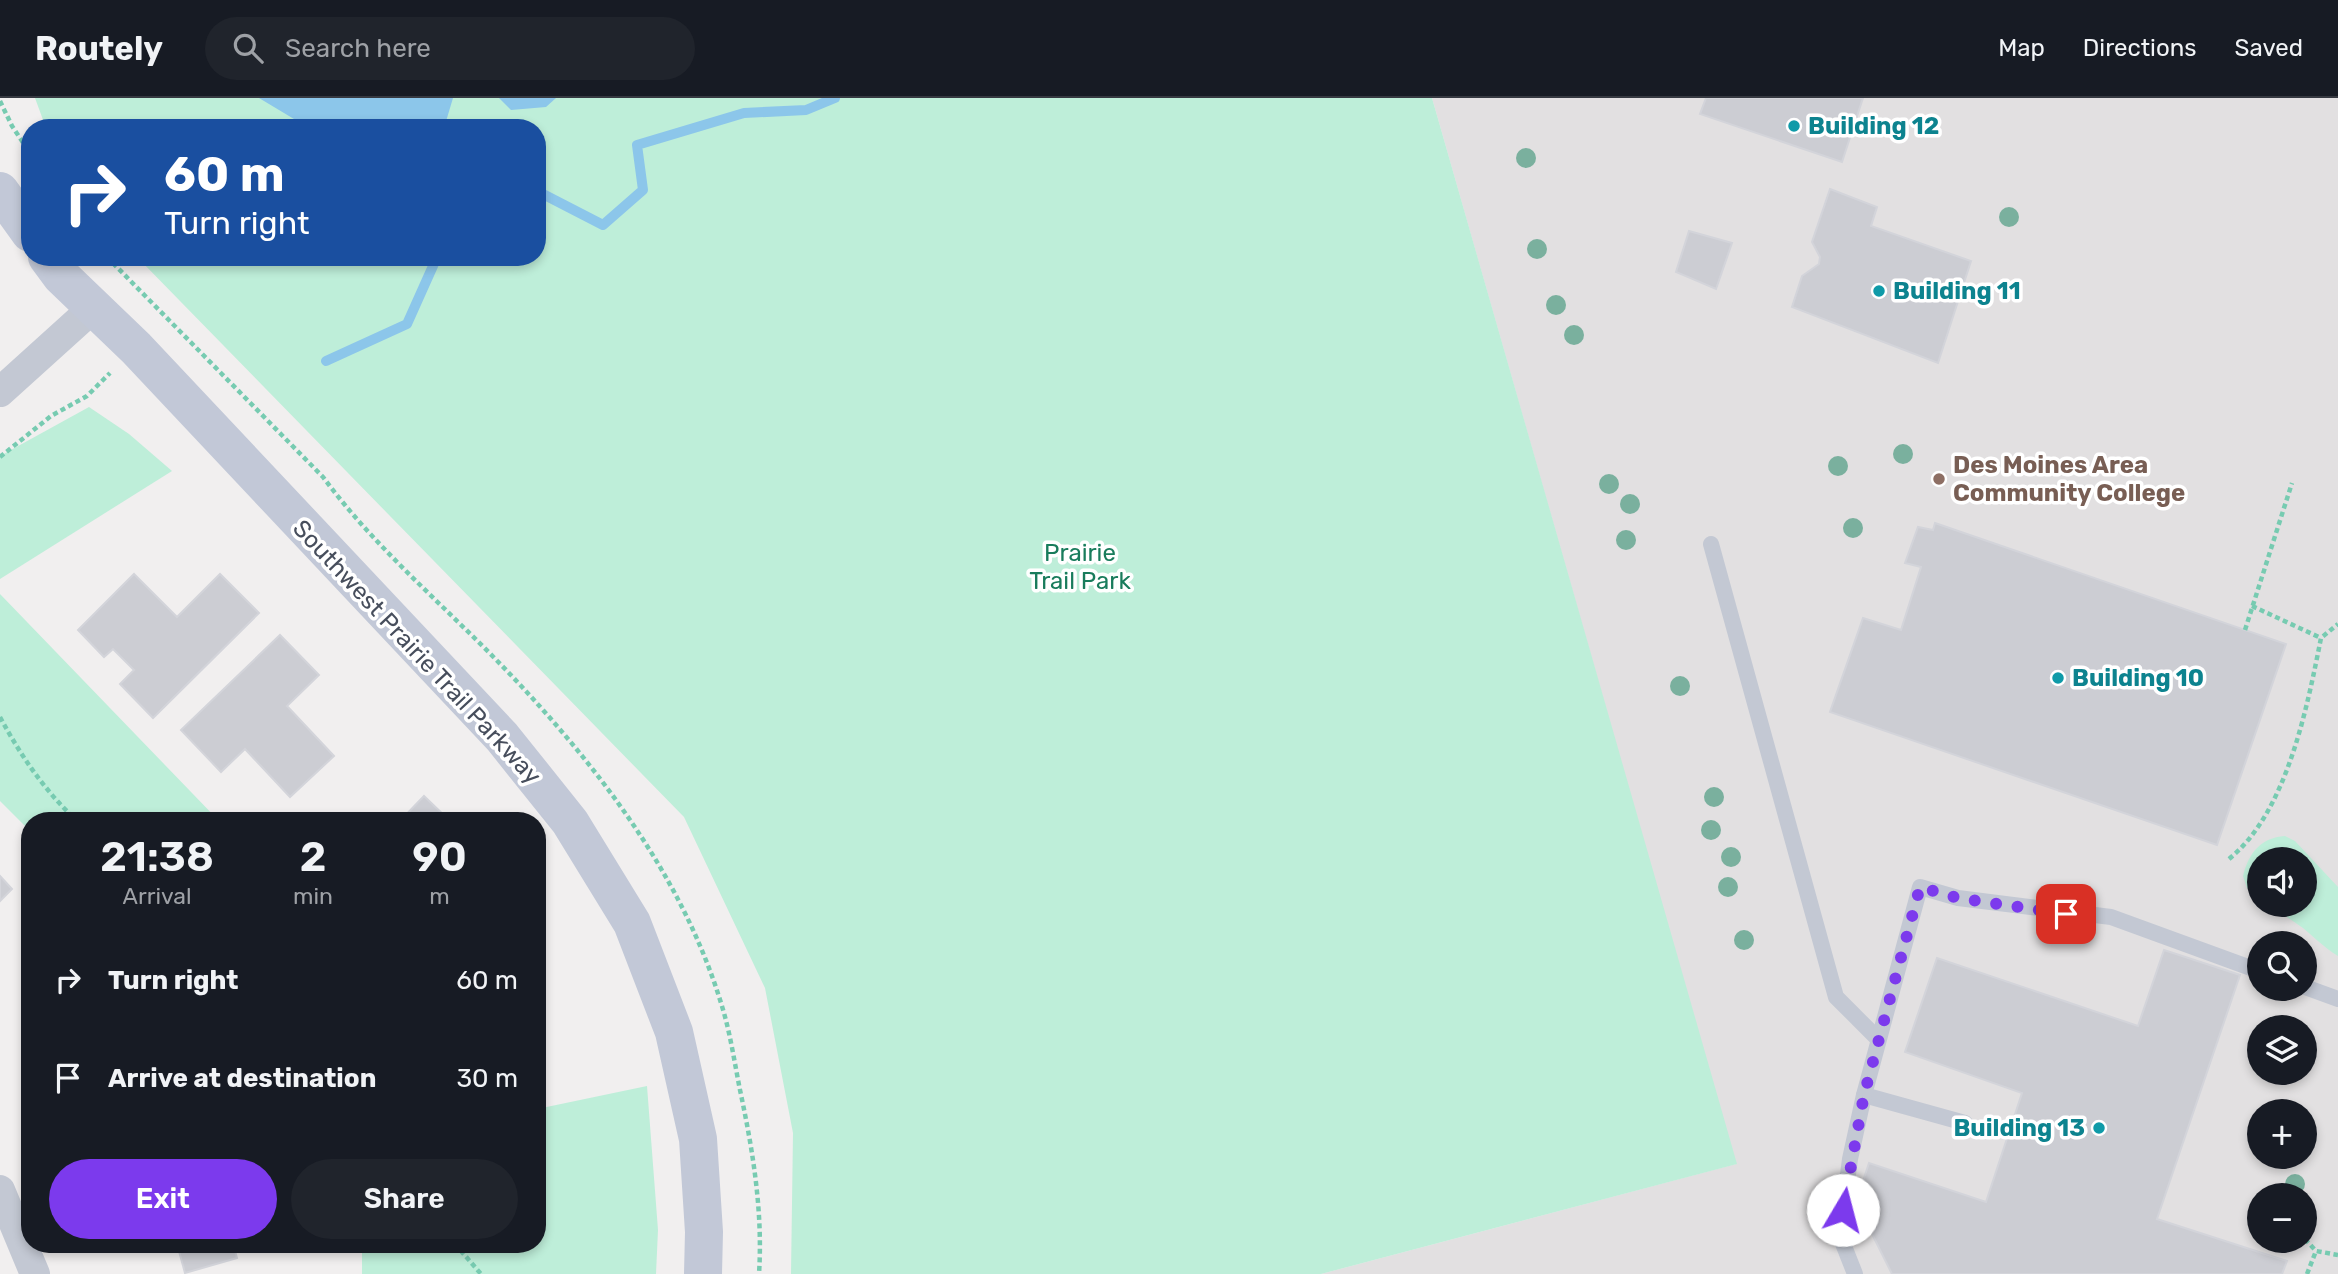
<!DOCTYPE html>
<html lang="en">
<head>
<meta charset="utf-8">
<style>
	:root { --surface:#171b24; --page:#20242c; --text:#f1f3f6; --muted:#9ea1a6; --line:#363941; --accent:#7c3aed }
	body { margin:0; font-family:Rubik,sans-serif; background:var(--page); color:var(--text); height:100vh; display:flex; flex-direction:column; font-size:26px; white-space:nowrap }
	* { box-sizing:border-box; margin:0 }
	p { font-size:23px; color:var(--muted) }
	.icon { flex:none; width:38px; height:38px; fill:none; stroke:currentColor; stroke-width:2; stroke-linecap:round; stroke-linejoin:round }
	.map { position:relative; flex:1; overflow:hidden }
	.side { position:absolute; left:21px; top:714px; width:525px; height:441px; display:flex; flex-direction:column; background:var(--surface); border-radius:28px; box-shadow:0 4px 10px #0003 }
	.side>* { flex:none }
	.guide { position:absolute; left:21px; top:21px; width:525px; height:147px; border-radius:28px; box-shadow:0 4px 10px #0003; background:#1a4fa0; color:#fff; overflow:hidden }
	.controls { position:absolute; left:2247px; top:749px; display:grid; gap:14px }
	.controls a { display:grid; place-items:center; width:70px; height:70px; border-radius:50%; background:var(--surface); box-shadow:0 4px 10px #0003; font-size:35px }
	.pin { position:absolute; display:grid; place-items:center; width:60px; height:60px; color:#fff; margin:-30px; border-radius:14px; box-shadow:0 4px 10px #0006 }
	.me { position:absolute; width:77px; margin:-38px; rotate:8deg; stroke-linejoin:round; filter:drop-shadow(0 0 5px #0008) }
	.turn { display:flex; align-items:center; gap:24px; height:147px; padding:0 28px; font-size:32px }
	.turn .icon { width:91px; height:91px; stroke-width:2.5 }
	.turn b { display:block; font-size:49px; line-height:60px }
	.eta { display:flex; justify-content:space-evenly; align-items:center; height:119px; text-align:center }
	.eta b { font-size:42px; font-weight:600; line-height:49px }
	.button { display:flex; gap:14px; margin-top:auto; padding:14px 28px }
	.button a { flex:1; height:80px; border-radius:42px; background:var(--accent); color:#fff; font-size:28px; font-weight:600; line-height:80px; text-align:center }
	.button a+a { background:var(--page); color:var(--text) }
	ul { padding:0; list-style:none }
	li { display:flex; align-items:center; gap:21px; height:98px; padding:0 28px }
	li div { flex:1 }
	li b { display:block; font-size:26px }
	li em { font-style:normal }
	header { display:flex; align-items:center; gap:42px; box-sizing:border-box; height:98px; padding:0 35px; background:var(--surface); border-bottom:2px solid var(--line) }
	header strong { font-size:33px }
	nav { display:flex; gap:38px; margin-inline-start:auto; font-size:24px }
	.search { width:490px; height:63px; background:var(--page); display:flex; align-items:center; gap:18px; box-sizing:border-box; padding:0 24px; border-radius:38px; color:var(--muted); font-size:26px }
	.map>svg:first-child { display:block }
</style>
</head>
<body>
<header>
<strong>Routely</strong>
<div class="search"><svg class="icon" aria-label="search" viewBox="0 0 24 24"><circle cx="10" cy="10" r="6"/><path d="M15 15l6 6"/></svg>Search here</div>
<nav><a>Map</a><a>Directions</a><a>Saved</a></nav>
</header>
<div class="map">
<svg width="2338" height="1176" viewBox="0 0 2338 1176">
	<rect width="100%" height="100%" fill="#f1efef"/>
	<path fill="#e2e0e1" fill-rule="evenodd" d="M1432,0H2338V1176H1321L1736,1066ZM2259,761H2305V807H2259ZM2259,845H2305V891H2259ZM2259,929H2305V975H2259ZM2259,1013H2305V1059H2259ZM2259,1097H2305V1143H2259Z"/>
	<g fill="#beeed9">
		<polygon points="35,0 1432,0 1737,1066 1321,1176 791,1176 793,1035 765,890 684,719 137,159 537,159 537,30 46,30"/>
		<polygon points="89,309 129,336 172,373 0,481 0,358"/>
		<polygon points="0,496 219,723 30,723 30,733 0,703"/>
		<path d="M2285,738L2295,743L2338,789V858C2325,850 2315,840 2303,830C2292,822 2282,817 2272,807H2305V761H2259V796L2247,790L2243,778C2249,755 2260,740 2285,738Z"/>
		<polygon points="647,988 658,1132 656,1176 362,1176 362,1146 537,1146 537,1011"/>
	</g>
	<g fill="#8cc6ea">
		<polygon points="259,0 453,0 444,30 309,30"/>
		<polygon points="499,0 556,0 546,9 511,12"/>
	</g>
	<g fill="none" stroke-linecap="round" stroke-linejoin="round">
		<g stroke="#8cc6ea" stroke-width="10">
			<polyline points="537,93 603,127 643,92 637,47 744,15 806,12 835,0"/>
			<polyline points="326,263 407,226 437,159"/>
		</g>
	</g>
	<g fill="#cccdd3" stroke="#d3d4da" stroke-width="2">
		<polygon points="1706,0 1863,0 1842,64 1700,16"/>
		<polygon points="1830,91 1877,109 1871,128 1971,163 1938,265 1792,209 1802,178 1819,166 1820,159 1812,144"/>
		<polygon points="1689,133 1732,145 1716,191 1676,174"/>
		<polygon points="1935,425 2286,546 2217,747 1830,614 1863,520 1901,532 1921,469 1905,465 1918,429 1933,432"/>
		<polygon points="134,476 177,519 220,476 259,515 153,620 120,586 134,572 113,551 104,559 78,532"/>
		<polygon points="280,537 319,577 287,608 334,658 290,699 245,651 221,674 181,632"/>
		<polygon points="424,698 450,723 400,723"/>
		<polygon points="0,778 12,791 0,803"/>
		<polygon points="2164,852 2240,877 2157,1121 2287,1163 2282,1176 1892,1176 1856,1104 1869,1065 1986,1104 2022,995 1905,954 1937,860 2138,928"/>
		<polygon points="177,1146 245,1146 234,1149 237,1160 185,1175"/>
	</g>
	<g fill="none" stroke-linecap="round" stroke-linejoin="round">
		<g stroke="#77cbb1" stroke-width="4.5" stroke-dasharray="5 3.5" stroke-linecap="butt">
			<polyline points="0,3 12,28 30,55"/>
			<path d="M107,159L323,379C376,451 446,509 508,574C601,672 686,783 724,915C731,940 735,967 740,992C753,1053 763,1114 759,1176"/>
			<polyline points="0,359 51,318 87,298 110,275"/>
			<polyline points="2252,508 2321,540"/>
			<polyline points="2245,532 2292,385"/>
			<path d="M0,619C21,658 44,692 77,723"/>
			<path d="M2229,761C2287,714 2307,610 2321,540L2338,526"/>
			<polyline points="2305,1141 2316,1153 2338,1157"/>
			<polyline points="455,1146 481,1176"/>
			<polyline points="2307,1176 2316,1153"/>
		</g>
		<g stroke="#c3c8d3" stroke-width="16">
			<polyline points="1711,446 1836,899 1878,941"/>
			<polyline points="2305,889 2338,901"/>
			<polyline points="1965,1025 1864,997 1920,789 1958,800 2111,819 2259,873"/>
			<polyline points="1855,1176 1840,1138 1850,1061 1864,997"/>
		</g>
		<g stroke="#c3c8d3" stroke-width="30">
			<polyline points="0,294 93,210"/>
			<polyline points="0,1092 35,1176"/>
		</g>
		<g stroke="#c2c8d7" stroke-width="38">
			<polyline points="0,93 30,135"/>
			<polyline points="47,159 61,178 136,250 502,639 570,724 632,825 674,934 698,1041 704,1134 703,1176"/>
		</g>
	</g>
	<g fill="#7ab09e">
		<circle cx="1526" cy="60" r="10"/>
		<circle cx="2009" cy="119" r="10"/>
		<circle cx="1537" cy="151" r="10"/>
		<circle cx="1556" cy="207" r="10"/>
		<circle cx="1574" cy="237" r="10"/>
		<circle cx="1903" cy="356" r="10"/>
		<circle cx="1838" cy="368" r="10"/>
		<circle cx="1609" cy="386" r="10"/>
		<circle cx="1630" cy="406" r="10"/>
		<circle cx="1853" cy="430" r="10"/>
		<circle cx="1626" cy="442" r="10"/>
		<circle cx="1680" cy="588" r="10"/>
		<circle cx="1714" cy="699" r="10"/>
		<circle cx="1711" cy="732" r="10"/>
		<circle cx="1731" cy="759" r="10"/>
		<circle cx="1728" cy="789" r="10"/>
		<circle cx="1744" cy="842" r="10"/>
		<circle cx="2295" cy="1086" r="10"/>
	</g>
	<g fill="none" stroke-linecap="round" stroke-linejoin="round">
		<polyline stroke="#7c3aed" stroke-width="12" stroke-dasharray="0 21.6" points="1843,1112 1864,997 1920,789 1958,800 2066,816"/>
	</g>
	<g fill="#0f9aa8" stroke="#fff" stroke-width="2.5">
		<circle cx="1794" cy="28" r="7"/>
		<circle cx="1879" cy="193" r="7"/>
		<circle cx="2058" cy="580" r="7"/>
		<circle cx="2099" cy="1030" r="7"/>
	</g>
	<circle fill="#8d6e63" stroke="#fff" stroke-width="2.5" cx="1939" cy="381" r="7"/>
	<g text-anchor="middle" stroke-width="7" stroke-linejoin="round" paint-order="stroke">
		<g font-size="24" font-weight="bold" fill="#0d838f" stroke="#fff" text-anchor="start">
			<text x="1808" y="36">Building 12</text>
			<text x="1893" y="201">Building 11</text>
			<text x="2072" y="588">Building 10</text>
			<text x="2085" y="1038" text-anchor="end">Building 13</text>
		</g>
		<g font-size="24" font-weight="bold" fill="#785e54" stroke="#fff" text-anchor="start">
			<text x="1953" y="375">Des Moines Area<tspan x="1953" dy="28">Community College</tspan></text>
		</g>
		<g font-size="24" fill="#197c5c" stroke="#fff">
			<text x="1080" y="463">Prairie<tspan x="1080" dy="28">Trail Park</tspan></text>
		</g>
		<g font-size="24" fill="#474e5c" stroke="#fff">
			<text transform="translate(417 554) rotate(47)" y="8">Southwest Prairie Trail Parkway</text>
		</g>
	</g>
</svg>
<div class="controls">
<a><svg class="icon" aria-label="sound" viewBox="0 0 24 24"><path d="M4 9h4l5-4v14l-5-4H4zM17 9q2 3 0 6"/></svg></a>
<a><svg class="icon" aria-label="search" viewBox="0 0 24 24"><circle cx="10" cy="10" r="6"/><path d="M15 15l6 6"/></svg></a>
<a><svg class="icon" aria-label="layers" viewBox="0 0 24 24"><path d="M12 4l9 5-9 5-9-5zM3 14l9 5 9-5"/></svg></a>
<a>+</a>
<a>−</a>
</div>
<div class="pin" style="left:2066px;top:816px;background:#d93025"><svg class="icon" aria-label="arrive" viewBox="0 0 24 24"><path d="M6 21V4h12l-3 4 3 4H6"/></svg></div>
<svg class="me" style="left:1843px;top:1112px" viewBox="-20 -20 40 40"><circle r="19" fill="#fff"/><path d="M0-13L10 11 0 6-10 11z" fill="#7c3aed"/></svg>
<div class="guide">
<div class="turn"><svg class="icon" aria-label="right" viewBox="0 0 24 24"><path d="M7 20v-9h11M14 6l5 5-5 5"/></svg><div><b>60 m</b>Turn right</div></div>
</div>
<section class="side">
<div class="eta">
<div><b>21:38</b><p>Arrival</p></div>
<div><b>2</b><p>min</p></div>
<div><b>90</b><p>m</p></div>
</div>
<ul>
<li><svg class="icon" aria-label="right" viewBox="0 0 24 24"><path d="M7 20v-9h11M14 6l5 5-5 5"/></svg><div><b>Turn right</b></div><em>60 m</em></li>
<li><svg class="icon" aria-label="arrive" viewBox="0 0 24 24"><path d="M6 21V4h12l-3 4 3 4H6"/></svg><div><b>Arrive at destination</b></div><em>30 m</em></li>
</ul>
<div class="button"><a>Exit</a><a>Share</a></div>
</section>
</div>
</body>
</html>
